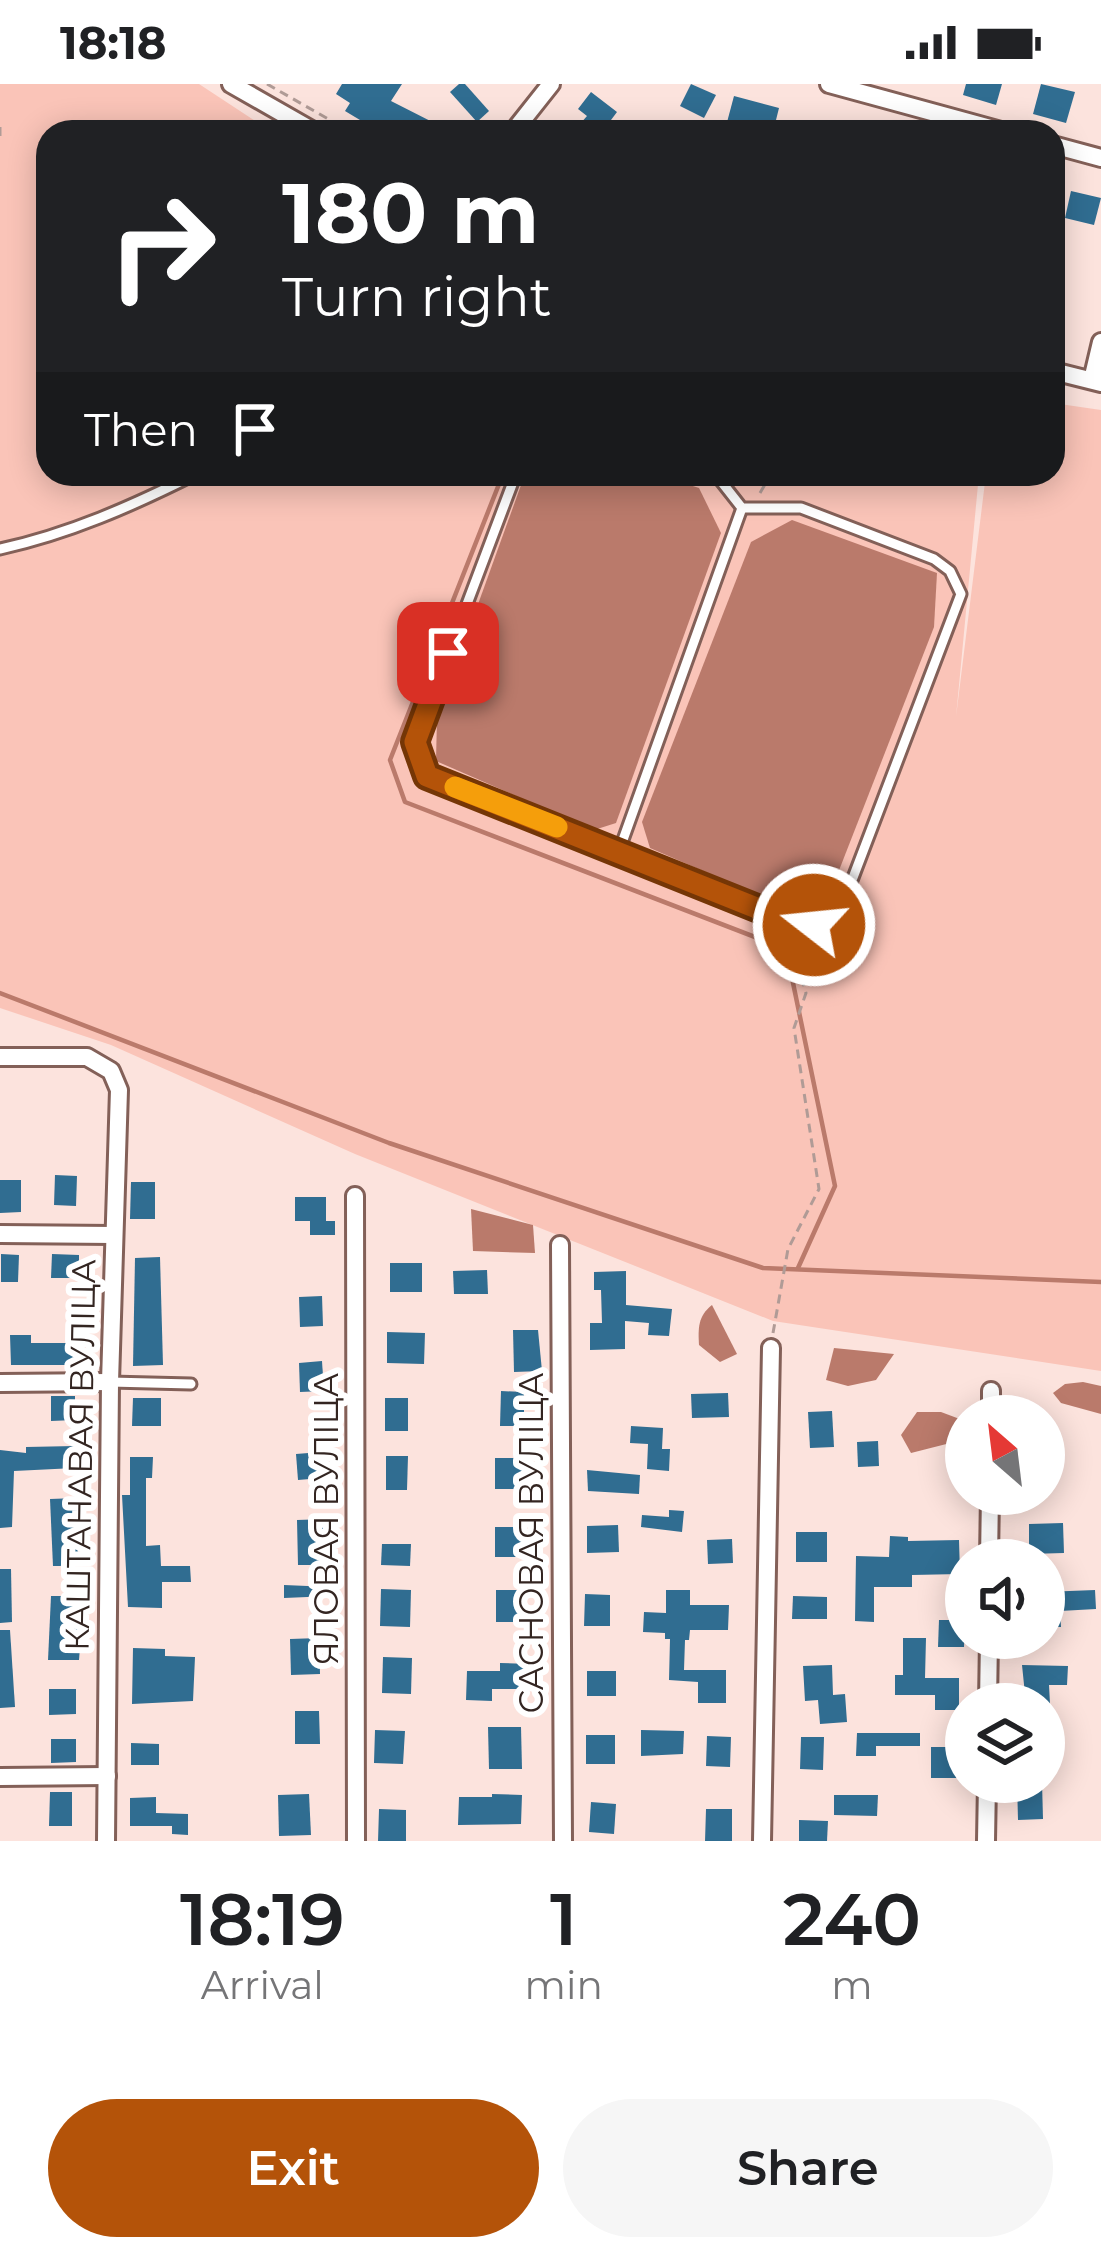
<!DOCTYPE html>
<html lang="en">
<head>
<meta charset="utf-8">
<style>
	:root { --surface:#fff; --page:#f6f6f6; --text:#202124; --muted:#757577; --accent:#b45309 }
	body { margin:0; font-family:Montserrat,sans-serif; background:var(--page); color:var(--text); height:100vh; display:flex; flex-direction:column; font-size:45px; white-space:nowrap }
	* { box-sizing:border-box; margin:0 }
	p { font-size:39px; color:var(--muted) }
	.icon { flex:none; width:66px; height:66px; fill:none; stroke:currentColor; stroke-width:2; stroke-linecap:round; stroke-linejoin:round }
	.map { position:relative; height:1757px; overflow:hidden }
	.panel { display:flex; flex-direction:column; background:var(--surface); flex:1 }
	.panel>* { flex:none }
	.top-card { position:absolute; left:36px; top:36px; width:1029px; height:366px; border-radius:36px; box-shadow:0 6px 30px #0003; background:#202124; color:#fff; overflow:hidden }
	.needle { width:78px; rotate:332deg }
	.buttons { position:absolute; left:945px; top:1311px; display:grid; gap:24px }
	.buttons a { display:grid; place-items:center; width:120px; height:120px; border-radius:50%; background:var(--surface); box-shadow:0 6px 30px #0003; font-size:60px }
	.pin { position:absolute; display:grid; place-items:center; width:102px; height:102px; color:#fff; margin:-51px; border-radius:24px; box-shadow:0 6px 18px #0006 }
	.me { position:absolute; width:132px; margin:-66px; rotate:286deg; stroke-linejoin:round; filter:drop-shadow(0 0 9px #0008) }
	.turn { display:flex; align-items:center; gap:42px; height:252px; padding:0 48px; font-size:54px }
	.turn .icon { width:156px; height:156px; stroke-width:2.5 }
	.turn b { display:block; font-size:84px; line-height:102px }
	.then { display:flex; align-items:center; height:114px; padding:0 48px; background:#0003; gap:24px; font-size:45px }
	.eta { display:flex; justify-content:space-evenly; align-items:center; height:204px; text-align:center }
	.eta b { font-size:72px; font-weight:600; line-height:84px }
	.cta { display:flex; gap:24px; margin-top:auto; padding:24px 48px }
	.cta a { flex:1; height:138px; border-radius:72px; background:var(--accent); color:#fff; font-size:48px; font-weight:600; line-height:138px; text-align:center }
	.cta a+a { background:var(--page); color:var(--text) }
	.status { display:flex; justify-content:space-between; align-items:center; height:84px; padding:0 60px; background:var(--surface); direction:ltr }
	.status svg { height:33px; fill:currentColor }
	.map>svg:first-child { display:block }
</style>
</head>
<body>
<div class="status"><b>18:18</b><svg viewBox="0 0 49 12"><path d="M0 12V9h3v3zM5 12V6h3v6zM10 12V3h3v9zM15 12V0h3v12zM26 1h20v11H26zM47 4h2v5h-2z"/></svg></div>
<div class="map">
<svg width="1101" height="1757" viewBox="0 0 1101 1757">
	<rect width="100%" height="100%" fill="#fce3dd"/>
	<polygon fill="#fac4b8" points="0,0 199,0 272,48 48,48 48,390 979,390 956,633 986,390 1053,390 1053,319 1101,326 1101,1287 773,1237 355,1070 111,961 0,924"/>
	<g fill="#ba7a6b">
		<polygon points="525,390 656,390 699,404 721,449 616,739 594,746 436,677 437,634"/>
		<polygon points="792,436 937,489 934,543 829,812 805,831 650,764 642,738 751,458"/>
		<polygon points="471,1125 533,1141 535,1169 473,1167"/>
		<path d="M712,1221L737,1270L720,1278L699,1261C698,1244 698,1232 712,1221Z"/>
		<polygon points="834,1264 894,1270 876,1296 848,1302 826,1296"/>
		<polygon points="1083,1298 1101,1302 1101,1330 1061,1319 1053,1309 1065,1300"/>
		<polygon points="917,1328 941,1328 965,1337 966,1355 911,1369 901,1351"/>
	</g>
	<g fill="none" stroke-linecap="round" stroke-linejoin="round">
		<g stroke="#ba7a6b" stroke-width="4.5">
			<polyline points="503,390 390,676 405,718 786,865 835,1102 798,1184"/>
			<polyline points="0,909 389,1059 763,1184 1101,1198"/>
		</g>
	</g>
	<g fill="#306d91">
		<polygon points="342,0 402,0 391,17 452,48 398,48 379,38 375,45 345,27 350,19 336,10"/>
		<polygon points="459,0 465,0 489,27 477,38 450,8"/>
		<polygon points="691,0 716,11 704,34 680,22"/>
		<polygon points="966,0 1002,0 996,21 963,11"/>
		<polygon points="1041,0 1075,8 1066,39 1033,30"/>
		<polygon points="591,8 617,28 602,48 591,48 580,40 587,32 578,25"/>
		<polygon points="734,12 779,24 773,48 748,48 726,42"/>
		<polygon points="1071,107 1101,114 1094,141 1065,134"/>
		<polygon points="55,1091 77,1092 76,1122 54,1121"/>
		<polygon points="0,1096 21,1096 21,1128 0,1129"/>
		<polygon points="131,1098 155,1098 155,1135 130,1135"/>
		<polygon points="295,1113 326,1113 326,1137 335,1137 335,1151 310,1151 310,1137 295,1137"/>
		<polygon points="1,1170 19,1171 18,1198 1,1198"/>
		<polygon points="52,1170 79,1171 79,1194 51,1194"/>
		<polygon points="160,1173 163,1281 133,1282 135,1174"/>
		<rect x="390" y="1179" width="32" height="29"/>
		<polygon points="487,1186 488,1210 454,1210 453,1187"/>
		<polygon points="626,1187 626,1221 672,1225 669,1252 648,1251 649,1239 625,1237 625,1265 590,1266 590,1239 602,1239 601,1206 594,1206 594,1188"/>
		<polygon points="322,1212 323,1242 300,1243 299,1213"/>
		<polygon points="513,1246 538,1246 542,1287 514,1288"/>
		<polygon points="387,1248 425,1249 424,1280 387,1279"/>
		<polygon points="10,1251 31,1251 31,1259 77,1259 77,1281 11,1281"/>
		<polygon points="322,1277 324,1307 300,1308 299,1279"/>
		<polygon points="501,1307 524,1308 524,1342 500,1342"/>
		<polygon points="728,1309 729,1333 692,1334 691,1310"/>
		<polygon points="51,1312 75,1312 75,1336 51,1337"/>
		<polygon points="133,1314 161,1314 161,1342 132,1342"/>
		<rect x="385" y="1314" width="23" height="33"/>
		<polygon points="832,1327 834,1363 810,1364 808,1328"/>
		<polygon points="631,1342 663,1344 662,1365 670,1365 669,1387 647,1385 648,1360 630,1359"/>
		<polygon points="878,1357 879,1382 858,1383 857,1358"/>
		<polygon points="75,1362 75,1384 14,1387 12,1443 0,1444 0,1366 26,1369 26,1363"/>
		<polygon points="321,1368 322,1394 298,1396 296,1370"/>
		<polygon points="386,1372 408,1372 407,1406 386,1406"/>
		<polygon points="130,1373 153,1373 152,1394 146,1394 146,1462 160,1461 161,1482 190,1482 191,1498 162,1498 162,1524 128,1523 122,1411 130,1411"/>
		<rect x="495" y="1374" width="28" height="31"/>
		<polygon points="587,1386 640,1391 639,1410 588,1407"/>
		<polygon points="77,1414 78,1482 53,1482 50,1415"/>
		<polygon points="669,1426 684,1427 682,1448 641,1443 642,1431 669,1433"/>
		<polygon points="327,1435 327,1462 320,1462 320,1481 298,1481 297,1436"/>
		<polygon points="1063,1439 1064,1469 1029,1470 1029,1440"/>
		<polygon points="618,1441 619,1468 587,1469 587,1442"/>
		<polygon points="495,1443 523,1443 522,1473 495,1473"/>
		<rect x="796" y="1448" width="31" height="30"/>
		<polygon points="890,1452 908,1453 908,1457 959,1456 960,1490 912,1491 912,1503 874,1503 874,1538 855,1537 856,1472 889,1473"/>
		<polygon points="732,1455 733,1479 708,1480 707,1456"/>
		<polygon points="382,1460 411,1460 410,1482 381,1481"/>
		<polygon points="0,1485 11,1485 12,1538 0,1539"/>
		<polygon points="284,1501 331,1503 331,1512 284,1514"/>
		<polygon points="381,1505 411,1506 410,1543 380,1542"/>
		<rect x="496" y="1506" width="29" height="32"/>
		<polygon points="666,1506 690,1506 690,1521 729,1521 728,1546 690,1546 689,1556 685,1556 684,1586 726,1586 726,1619 698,1619 698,1598 669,1596 670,1555 665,1555 665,1549 643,1548 644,1528 666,1529"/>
		<polygon points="1095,1506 1096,1525 1060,1527 1061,1543 1044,1543 1044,1508"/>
		<polygon points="585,1510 610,1511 610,1542 584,1542"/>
		<polygon points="51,1512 84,1512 79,1576 48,1576"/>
		<polygon points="793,1512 827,1513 827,1535 792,1535"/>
		<polygon points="939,1536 965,1536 964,1563 938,1563"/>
		<polygon points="0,1546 10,1546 15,1623 0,1624"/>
		<polygon points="319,1554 320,1590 291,1591 290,1555"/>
		<polygon points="903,1554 926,1554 925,1594 959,1594 959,1626 935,1626 935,1611 895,1611 895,1591 903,1591"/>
		<polygon points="133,1564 165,1565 165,1572 195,1573 193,1617 132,1620"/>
		<polygon points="383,1573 412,1574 411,1610 382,1609"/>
		<polygon points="500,1579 530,1580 530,1605 492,1605 492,1617 466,1616 467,1587 500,1587"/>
		<polygon points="832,1581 833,1611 845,1610 847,1638 820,1640 818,1616 805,1617 803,1582"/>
		<polygon points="1022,1581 1068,1582 1067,1601 1049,1601 1050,1620 1026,1620"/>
		<rect x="587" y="1587" width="29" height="25"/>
		<polygon points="49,1605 76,1605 76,1630 49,1631"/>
		<polygon points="295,1627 319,1627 320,1660 295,1660"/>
		<polygon points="488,1643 521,1643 522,1685 489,1685"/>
		<polygon points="375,1646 405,1647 403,1680 374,1679"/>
		<polygon points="641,1646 684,1647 683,1670 641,1672"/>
		<polygon points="857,1649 920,1649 920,1662 876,1662 876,1672 856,1672"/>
		<rect x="586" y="1651" width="29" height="29"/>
		<polygon points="707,1652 731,1653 730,1683 706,1682"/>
		<polygon points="801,1653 824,1653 823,1686 800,1685"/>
		<polygon points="51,1655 76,1655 76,1678 51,1679"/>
		<polygon points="131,1659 159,1660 159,1681 131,1681"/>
		<rect x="931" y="1663" width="26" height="31"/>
		<polygon points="1017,1698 1042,1698 1043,1735 1018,1736"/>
		<polygon points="50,1708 72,1708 72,1742 49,1742"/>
		<polygon points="309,1710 311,1751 279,1752 278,1711"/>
		<polygon points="492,1710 522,1711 521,1740 458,1741 459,1713 492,1713"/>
		<polygon points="834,1711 878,1711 877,1732 834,1731"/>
		<polygon points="156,1713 156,1729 188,1730 188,1751 172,1750 172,1742 130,1742 130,1714"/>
		<polygon points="591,1718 616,1720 614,1750 589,1748"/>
		<polygon points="379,1725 406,1726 406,1757 378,1757"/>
		<polygon points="706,1725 732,1725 732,1757 705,1757"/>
		<polygon points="799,1736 828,1737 827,1757 799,1757"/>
	</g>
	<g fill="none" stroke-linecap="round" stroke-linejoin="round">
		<defs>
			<g id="lane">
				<polyline points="516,390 415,658 427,692 784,835 814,841 843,820 961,510 950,487 934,475 801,424 742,424 720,396 702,390"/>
				<path d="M0,465C69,450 132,422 196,390"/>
				<polyline points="619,767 742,424"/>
				<polyline points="110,1298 191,1300"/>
			</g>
			<g id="street">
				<polyline points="231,0 315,48"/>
				<polyline points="829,0 1005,48"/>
				<polyline points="513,48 551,0"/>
				<polyline points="1053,61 1101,74"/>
				<polyline points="1053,287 1101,299"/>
				<polyline points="1092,296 1101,258"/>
				<polyline points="0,973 87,973 111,987 119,1006 110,1298 106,1757"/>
				<polyline points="355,1112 356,1757"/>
				<polyline points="0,1150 113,1151"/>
				<polyline points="560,1161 563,1757"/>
				<polyline points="0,1299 110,1298"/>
				<polyline points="991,1332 991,1307"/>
				<polyline points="989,1476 990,1410"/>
				<polyline points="988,1620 989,1554"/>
				<polyline points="0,1693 107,1692"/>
				<polyline points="762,1757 771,1264"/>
				<polyline points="986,1757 987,1698"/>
			</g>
		</defs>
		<use href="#lane" stroke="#836058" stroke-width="15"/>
		<use href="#street" stroke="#836058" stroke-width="22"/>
		<g stroke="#b09b96" stroke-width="3" stroke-dasharray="9 6" stroke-linecap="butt">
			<polyline points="267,0 351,48"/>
			<polyline points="0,43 0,55"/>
			<polyline points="760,409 771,390"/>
			<polyline points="773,1249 788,1165 819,1105 794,944 806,909 788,848"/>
		</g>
		<use href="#lane" stroke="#fff" stroke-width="9"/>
		<use href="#street" stroke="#fff" stroke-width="16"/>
	</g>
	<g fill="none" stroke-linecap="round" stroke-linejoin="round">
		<defs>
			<polyline id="route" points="448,569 415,658 427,692 784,835 814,841"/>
		</defs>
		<use href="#route" stroke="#753606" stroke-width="30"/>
		<use href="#route" stroke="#b45309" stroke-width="21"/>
		<polyline stroke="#f59e0b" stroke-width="21" points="455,703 557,743"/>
	</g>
	<g text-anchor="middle" stroke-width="12" stroke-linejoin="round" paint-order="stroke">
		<g font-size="33" fill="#332521" stroke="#fff">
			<text transform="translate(80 1371) rotate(-89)" y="12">КАШТАНАВАЯ ВУЛІЦА</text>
			<text transform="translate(326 1435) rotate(-90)" y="12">ЯЛОВАЯ ВУЛІЦА</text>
			<text transform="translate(531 1459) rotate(-90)" y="12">САСНОВАЯ ВУЛІЦА</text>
		</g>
	</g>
</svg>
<div class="buttons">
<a><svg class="needle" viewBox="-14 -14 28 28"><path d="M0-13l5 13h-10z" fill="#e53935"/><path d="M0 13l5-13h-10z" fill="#757577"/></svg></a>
<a><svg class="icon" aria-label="sound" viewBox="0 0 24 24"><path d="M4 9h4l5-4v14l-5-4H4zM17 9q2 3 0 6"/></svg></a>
<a><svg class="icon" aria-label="layers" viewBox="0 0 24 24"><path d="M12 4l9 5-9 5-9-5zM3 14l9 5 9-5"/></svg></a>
</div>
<div class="pin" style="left:448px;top:569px;background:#d93025"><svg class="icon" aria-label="arrive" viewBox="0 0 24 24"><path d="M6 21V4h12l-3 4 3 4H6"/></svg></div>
<svg class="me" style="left:814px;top:841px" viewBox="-20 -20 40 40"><circle r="17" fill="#b45309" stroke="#fff" stroke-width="3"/><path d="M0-11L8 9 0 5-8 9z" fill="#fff"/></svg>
<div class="top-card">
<div class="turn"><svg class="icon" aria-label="right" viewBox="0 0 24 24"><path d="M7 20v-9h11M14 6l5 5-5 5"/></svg><div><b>180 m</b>Turn right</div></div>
<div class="then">Then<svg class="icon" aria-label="arrive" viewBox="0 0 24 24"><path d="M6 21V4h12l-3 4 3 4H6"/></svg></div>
</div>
</div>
<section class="panel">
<div class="eta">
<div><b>18:19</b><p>Arrival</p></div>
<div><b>1</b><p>min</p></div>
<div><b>240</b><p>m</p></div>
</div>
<div class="cta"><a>Exit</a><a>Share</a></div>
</section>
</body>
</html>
